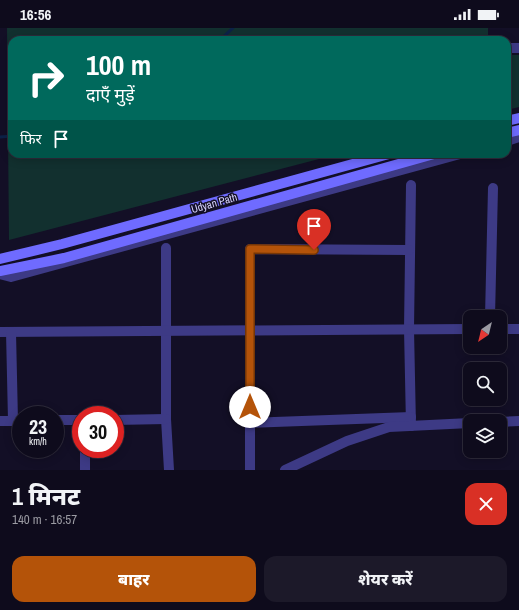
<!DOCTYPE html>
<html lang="hi">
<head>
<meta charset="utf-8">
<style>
	:root { --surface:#0e0b1c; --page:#1c1929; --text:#f1f3f6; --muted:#9b9ba3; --line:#2e2b3b; --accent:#b45309 }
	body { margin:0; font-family:"Archivo Narrow","Noto Sans Devanagari",sans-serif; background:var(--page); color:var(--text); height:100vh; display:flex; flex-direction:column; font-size:15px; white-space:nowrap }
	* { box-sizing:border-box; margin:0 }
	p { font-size:13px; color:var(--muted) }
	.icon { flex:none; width:22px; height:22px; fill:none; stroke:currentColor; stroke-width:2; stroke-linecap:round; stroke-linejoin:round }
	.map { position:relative; height:442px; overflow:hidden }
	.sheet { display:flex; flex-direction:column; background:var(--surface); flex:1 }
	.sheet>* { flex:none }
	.top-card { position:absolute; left:8px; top:8px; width:503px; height:122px; border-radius:12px; box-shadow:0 2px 10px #0003,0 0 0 1px var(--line); background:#00695c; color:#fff; overflow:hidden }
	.needle { width:26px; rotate:215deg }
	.buttons { position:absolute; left:463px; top:282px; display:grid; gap:8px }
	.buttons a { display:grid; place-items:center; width:44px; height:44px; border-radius:8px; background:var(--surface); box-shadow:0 2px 10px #0003,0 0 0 1px var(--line); font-size:20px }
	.speed { position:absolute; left:12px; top:378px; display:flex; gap:8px; font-size:20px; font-weight:700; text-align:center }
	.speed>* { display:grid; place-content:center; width:52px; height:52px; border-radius:50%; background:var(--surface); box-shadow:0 2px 10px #0003,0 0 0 1px var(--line); line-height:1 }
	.speed small { font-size:10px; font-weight:400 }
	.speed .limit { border:6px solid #d22; background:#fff; color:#111 }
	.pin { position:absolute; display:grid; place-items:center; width:34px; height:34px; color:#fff; margin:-41px -17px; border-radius:50% 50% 50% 0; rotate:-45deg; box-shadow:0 0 4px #0007 }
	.pin .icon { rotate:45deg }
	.me { position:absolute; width:44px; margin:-22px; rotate:0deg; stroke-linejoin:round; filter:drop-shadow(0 0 3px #0008) }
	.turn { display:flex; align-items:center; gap:14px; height:84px; padding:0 12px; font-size:18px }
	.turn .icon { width:52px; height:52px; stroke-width:2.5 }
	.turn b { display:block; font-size:28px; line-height:34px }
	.then { display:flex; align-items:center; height:38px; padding:0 12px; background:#0003; gap:8px; font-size:15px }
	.round { display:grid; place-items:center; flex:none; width:42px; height:42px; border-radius:12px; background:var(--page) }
	.headline { display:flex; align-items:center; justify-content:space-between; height:68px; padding:0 12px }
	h1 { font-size:24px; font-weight:800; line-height:30px }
	.primary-button { display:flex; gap:8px; margin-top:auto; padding:8px 12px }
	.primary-button a { flex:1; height:46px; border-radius:12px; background:var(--accent); color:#fff; font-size:16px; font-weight:800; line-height:46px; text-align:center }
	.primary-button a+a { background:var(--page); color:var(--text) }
	.status { display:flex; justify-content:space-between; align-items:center; height:28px; padding:0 20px; background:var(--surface); direction:ltr }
	.status svg { height:11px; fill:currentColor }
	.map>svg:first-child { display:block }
</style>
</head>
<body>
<div class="status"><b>16:56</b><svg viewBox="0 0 49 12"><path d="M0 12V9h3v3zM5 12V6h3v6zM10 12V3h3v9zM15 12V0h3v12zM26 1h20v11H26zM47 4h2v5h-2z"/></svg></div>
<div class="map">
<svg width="519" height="442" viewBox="0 0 519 442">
	<rect width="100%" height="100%" fill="#130f26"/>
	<g fill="#12302f">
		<polygon points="7,0 488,0 488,12 12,12 12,126 338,126 9,212"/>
		<polygon points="507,27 519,27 519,79 507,82"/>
	</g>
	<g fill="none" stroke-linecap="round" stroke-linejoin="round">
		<g stroke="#0c2248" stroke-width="3">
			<polyline points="220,12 233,0"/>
			<polyline points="0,109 12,108"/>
		</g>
		<g stroke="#3d3a85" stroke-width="10">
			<polyline points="507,20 519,20"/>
			<polyline points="507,113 519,109"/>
			<polyline points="411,157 409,301 411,398"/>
			<polyline points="166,220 166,391 169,442"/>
			<polyline points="0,246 11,249 460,126"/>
			<polyline points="490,289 493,160"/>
			<polyline points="500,301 519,301"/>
			<polyline points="0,304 470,301"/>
			<polyline points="11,304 13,393"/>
			<polyline points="55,392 81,392"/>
			<polyline points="115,392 166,391"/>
			<polyline points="0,393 21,393"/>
			<polyline points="250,395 411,389"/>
			<polyline points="85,421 85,442"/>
			<polyline points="250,442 250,221 409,222"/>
		</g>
		<g stroke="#3d3a85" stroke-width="10">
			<polyline points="500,394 519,393"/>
			<polyline points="285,442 347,413 389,399 470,395"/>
		</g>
		<g stroke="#6f6bff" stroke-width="10">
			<polyline points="507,93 519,90"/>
			<polyline points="507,105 519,102"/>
			<polyline points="0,231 62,216 389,126"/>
			<polyline points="0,243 64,230 434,126"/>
		</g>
	</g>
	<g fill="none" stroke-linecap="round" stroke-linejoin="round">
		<defs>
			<polyline id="route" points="250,379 250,221 314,222"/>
		</defs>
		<use href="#route" stroke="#753606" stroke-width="10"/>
		<use href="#route" stroke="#b45309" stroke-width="7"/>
	</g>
	<g text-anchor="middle" stroke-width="3" stroke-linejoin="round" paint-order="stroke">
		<g font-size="11" fill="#d9d4ff" stroke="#130f26">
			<text transform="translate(214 175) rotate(-16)" y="4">Udyan Path</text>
		</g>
	</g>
</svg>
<div class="buttons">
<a><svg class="needle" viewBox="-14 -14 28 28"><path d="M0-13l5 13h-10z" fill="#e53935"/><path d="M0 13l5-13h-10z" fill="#9b9ba3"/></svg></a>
<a><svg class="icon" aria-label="search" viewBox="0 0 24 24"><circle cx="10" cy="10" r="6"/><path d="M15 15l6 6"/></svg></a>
<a><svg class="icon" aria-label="layers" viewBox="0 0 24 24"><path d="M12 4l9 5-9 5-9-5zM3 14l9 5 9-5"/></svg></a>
</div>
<div class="speed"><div>23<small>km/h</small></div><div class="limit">30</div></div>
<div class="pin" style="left:314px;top:222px;background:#d93025"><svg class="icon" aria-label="arrive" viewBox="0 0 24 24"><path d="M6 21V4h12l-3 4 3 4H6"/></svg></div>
<svg class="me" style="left:250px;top:379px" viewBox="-20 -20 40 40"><circle r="19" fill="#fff"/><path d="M0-13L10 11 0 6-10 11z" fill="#b45309"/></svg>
<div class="top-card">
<div class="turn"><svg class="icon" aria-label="right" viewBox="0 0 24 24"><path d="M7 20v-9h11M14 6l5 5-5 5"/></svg><div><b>100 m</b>दाएँ मुड़ें</div></div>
<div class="then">फिर<svg class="icon" aria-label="arrive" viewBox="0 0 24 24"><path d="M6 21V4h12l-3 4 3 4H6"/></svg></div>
</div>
</div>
<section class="sheet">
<div class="headline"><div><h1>1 मिनट</h1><p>140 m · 16:57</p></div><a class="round" style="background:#d93025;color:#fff"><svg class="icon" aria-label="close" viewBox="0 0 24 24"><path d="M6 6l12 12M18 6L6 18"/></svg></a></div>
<div class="primary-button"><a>बाहर</a><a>शेयर करें</a></div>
</section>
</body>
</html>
